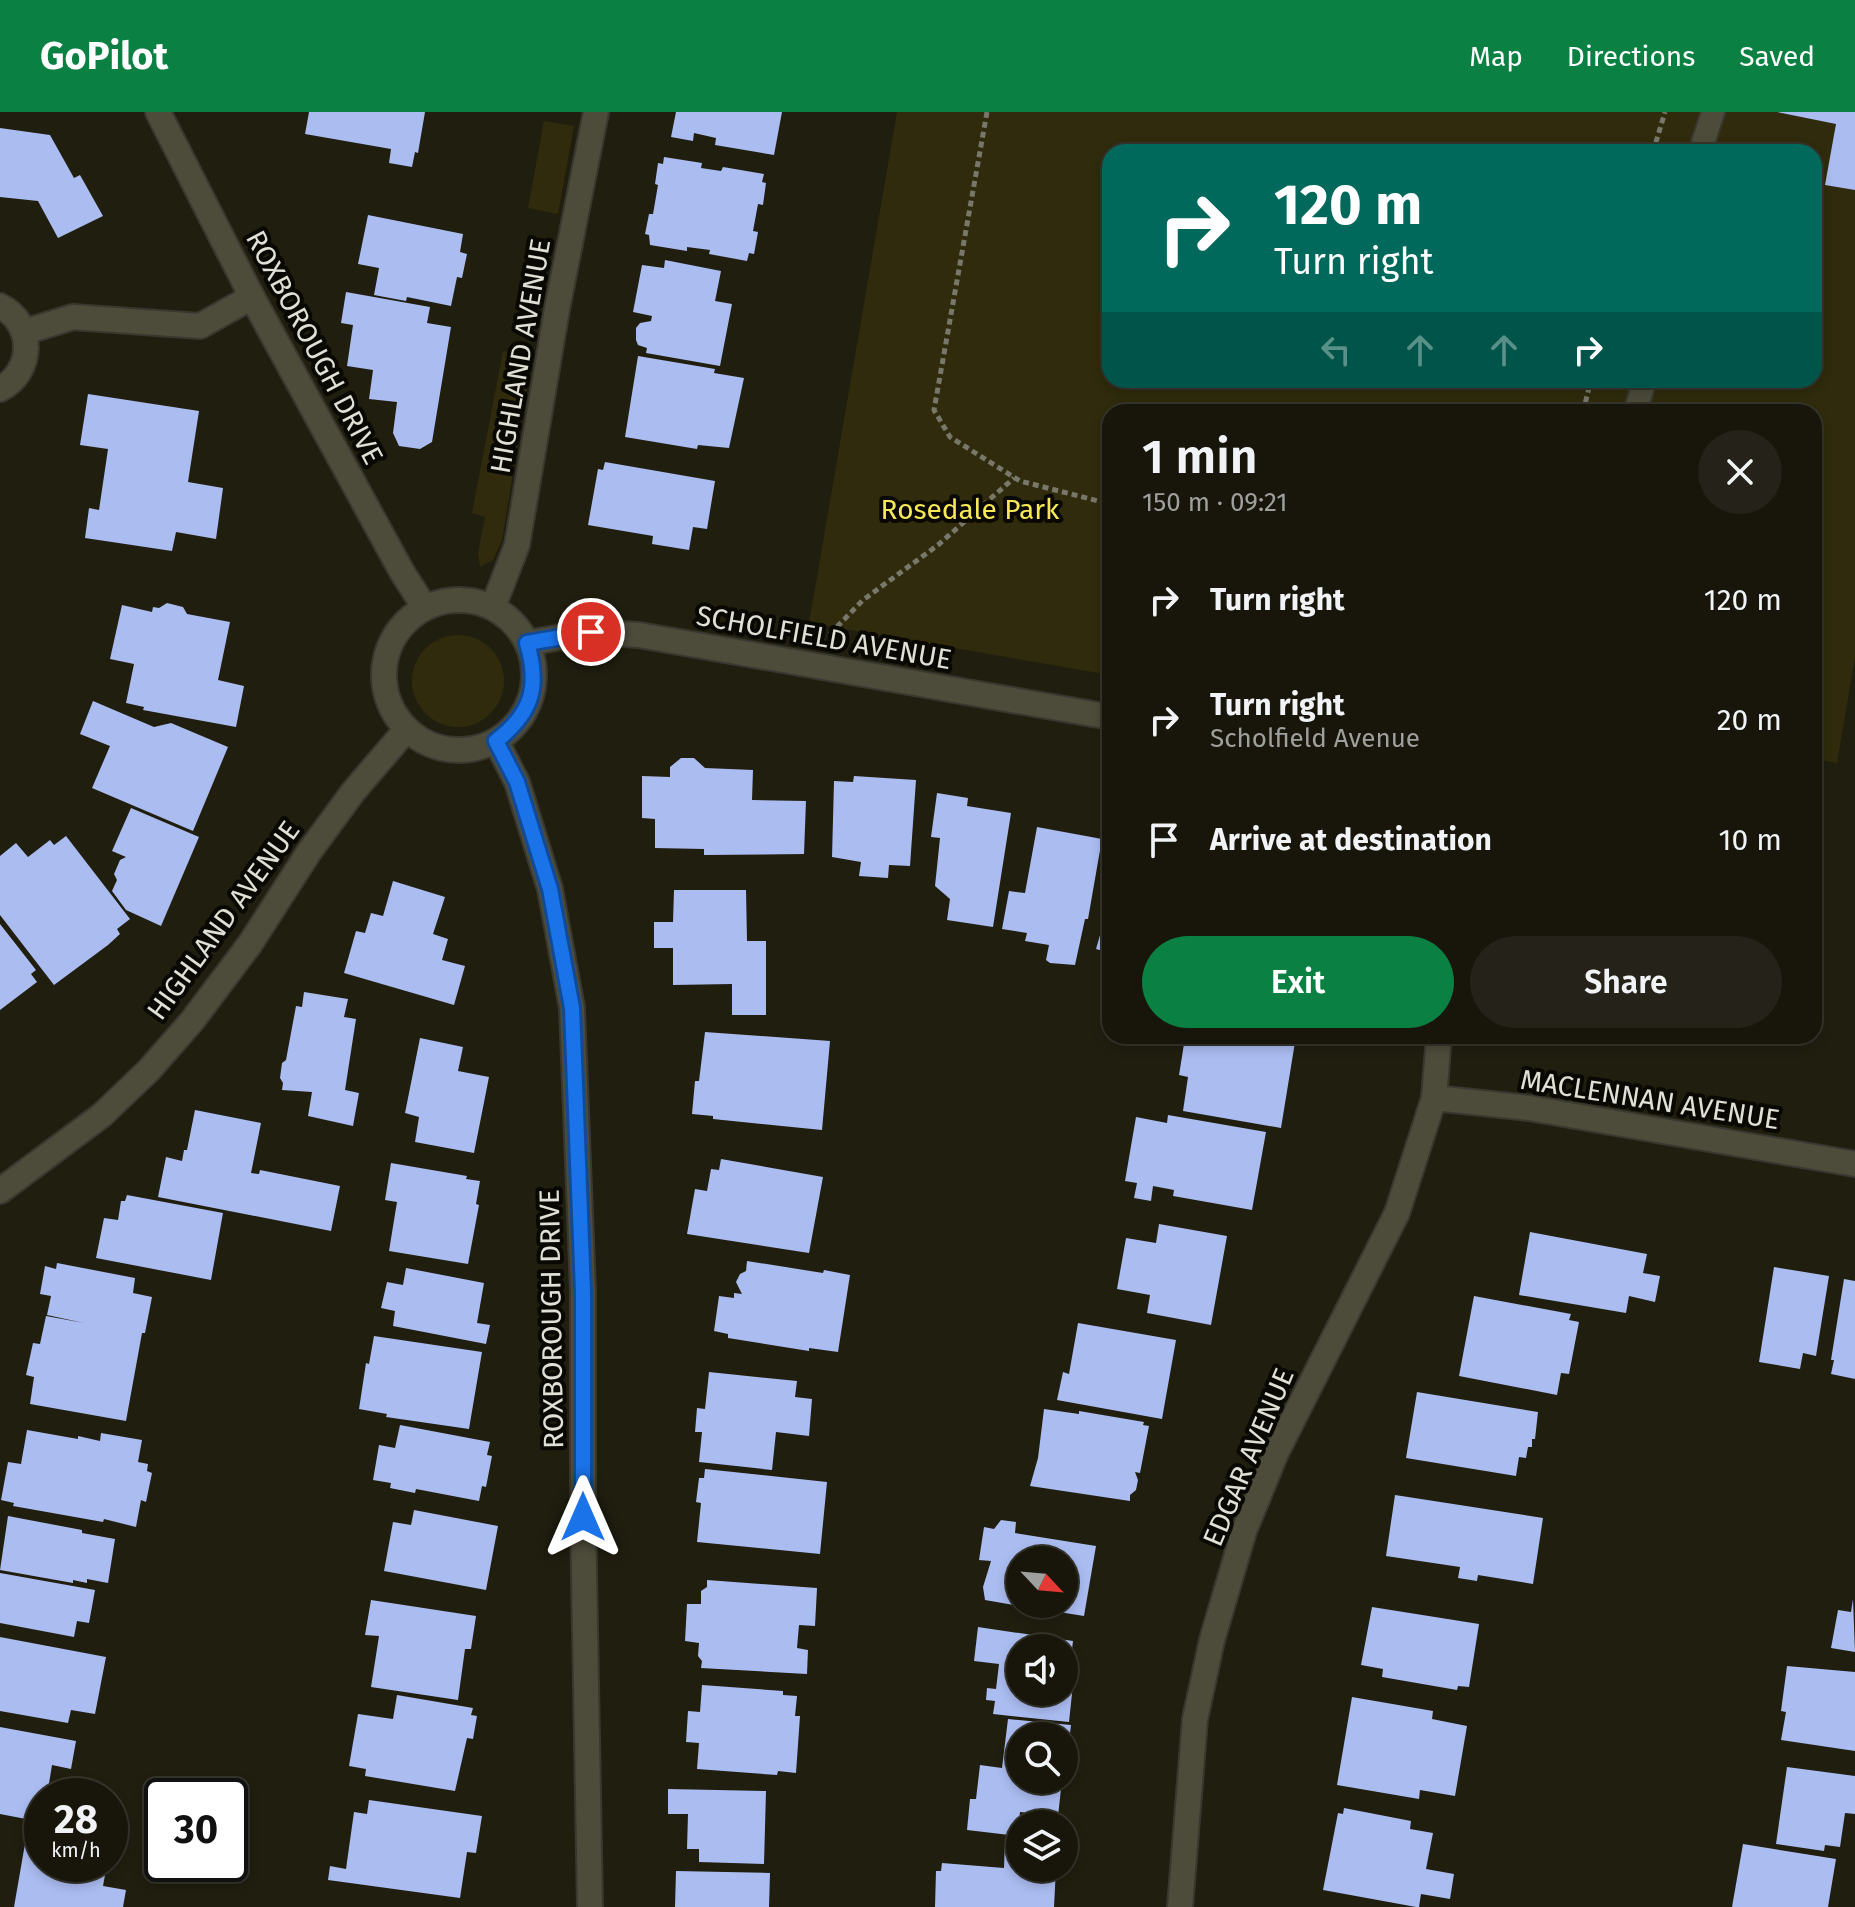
<!DOCTYPE html>
<html lang="en">
<head>
<meta charset="utf-8">
<style>
	:root { --surface:#18160b; --page:#252319; --text:#f1f3f6; --muted:#9f9f9d; --line:#36352c; --accent:#0b8043 }
	body { margin:0; font-family:"Fira Sans",sans-serif; background:var(--page); color:var(--text); height:100vh; display:flex; flex-direction:column; font-size:30px; white-space:nowrap }
	* { box-sizing:border-box; margin:0 }
	p { font-size:26px; color:var(--muted) }
	.icon { flex:none; width:44px; height:44px; fill:none; stroke:currentColor; stroke-width:2; stroke-linecap:round; stroke-linejoin:round }
	.map { position:relative; flex:1; overflow:hidden }
	.drawer { position:absolute; left:1102px; top:292px; width:720px; height:640px; display:flex; flex-direction:column; background:var(--surface); border-radius:24px; box-shadow:0 4px 12px #0003,0 0 0 2px var(--line) }
	.drawer>* { flex:none }
	.guide { position:absolute; left:1102px; top:32px; width:720px; height:244px; border-radius:24px; box-shadow:0 4px 12px #0003,0 0 0 2px var(--line); background:#00695c; color:#fff; overflow:hidden }
	.needle { width:52px; rotate:116deg }
	.controls { position:absolute; left:1006px; top:1434px; display:grid; gap:16px }
	.controls a { display:grid; place-items:center; width:72px; height:72px; border-radius:50%; background:var(--surface); box-shadow:0 4px 12px #0003,0 0 0 2px var(--line); font-size:40px }
	.speed { position:absolute; left:24px; top:1666px; display:flex; gap:16px; font-size:40px; font-weight:700; text-align:center }
	.speed>* { display:grid; place-content:center; width:104px; height:104px; border-radius:50%; background:var(--surface); box-shadow:0 4px 12px #0003,0 0 0 2px var(--line); line-height:1 }
	.speed small { font-size:20px; font-weight:400 }
	.speed .limit { border:4px solid #111; border-radius:12px; background:#fff; color:#111 }
	.pin { position:absolute; display:grid; place-items:center; width:68px; height:68px; color:#fff; margin:-34px; border:4px solid #fff; border-radius:50%; box-shadow:0 2px 8px #0007 }
	.me { position:absolute; width:88px; margin:-44px; rotate:0deg; stroke-linejoin:round; filter:drop-shadow(0 0 6px #0008) }
	.turn { display:flex; align-items:center; gap:28px; height:168px; padding:0 40px; font-size:36px }
	.turn .icon { width:104px; height:104px; stroke-width:2.5 }
	.turn b { display:block; font-size:56px; line-height:68px }
	.lanes { display:flex; align-items:center; height:76px; padding:0 40px; background:#0003; justify-content:center; gap:40px; direction:ltr }
	.lanes .off { opacity:.35 }
	.round { display:grid; place-items:center; flex:none; width:84px; height:84px; border-radius:42px; background:var(--page) }
	.summary { display:flex; align-items:center; justify-content:space-between; height:136px; padding:0 40px }
	h1 { font-size:48px; font-weight:600; line-height:60px }
	.button { display:flex; gap:16px; margin-top:auto; padding:16px 40px }
	.button a { flex:1; height:92px; border-radius:48px; background:var(--accent); color:#fff; font-size:32px; font-weight:600; line-height:92px; text-align:center }
	.button a+a { background:var(--page); color:var(--text) }
	ul { padding:0; list-style:none }
	li { display:flex; align-items:center; gap:24px; height:120px; padding:0 40px }
	li div { flex:1 }
	li b { display:block; font-size:30px }
	li em { font-style:normal }
	header { display:flex; align-items:center; gap:48px; box-sizing:border-box; height:112px; padding:0 40px; background:var(--accent); color:#fff }
	header strong { font-size:38px }
	nav { display:flex; gap:44px; margin-inline-start:auto; font-size:28px }
	.map>svg:first-child { display:block }
</style>
</head>
<body>
<header>
<strong>GoPilot</strong>
<nav><a>Map</a><a>Directions</a><a>Saved</a></nav>
</header>
<div class="map">
<svg width="1855" height="1795" viewBox="0 0 1855 1795">
	<rect width="100%" height="100%" fill="#201e0f"/>
	<g fill="#2f2b0c" fill-rule="evenodd">
		<path d="M897,0H1855V545L1837,651L1814,647V300H1110V563L809,511ZM1110,40H1814V268H1110Z"/>
		<polygon points="544,9 574,14 558,102 528,96"/>
		<polygon points="503,239 532,244 502,429 493,448 480,455 478,441 485,405 472,401"/>
		<circle cx="458" cy="569" r="46"/>
	</g>
	<g fill="#abbcf1" fill-rule="evenodd">
		<polygon points="309,0 425,0 418,41 415,40 412,55 389,51 391,37 305,22"/>
		<polygon points="676,0 782,0 774,43 715,33 716,26 694,21 693,29 671,25"/>
		<polygon points="1777,0 1855,0 1855,78 1825,73 1836,12"/>
		<polygon points="0,16 50,23 74,66 80,63 103,104 58,126 38,89 0,85"/>
		<polygon points="664,45 702,51 701,56 721,59 723,55 764,62 762,70 766,71 763,93 758,92 753,119 758,120 754,142 749,141 747,149 709,142 710,138 687,135 687,139 650,133 649,123 645,122 649,102 653,102 658,73 655,72 658,51 663,52"/>
		<polygon points="368,103 463,122 460,140 467,142 462,166 457,165 451,194 407,185 406,189 374,183 379,156 358,152"/>
		<polygon points="665,148 721,159 715,189 732,192 720,254 646,241 647,236 638,233 636,228 636,216 640,211 651,209 652,204 633,200 642,153 664,156"/>
		<polygon points="346,180 430,195 427,211 451,215 432,330 420,337 399,334 393,321 397,290 369,287 373,258 347,254 353,213 341,211"/>
		<polygon points="638,244 715,257 714,261 744,266 729,336 698,333 697,337 625,325"/>
		<polygon points="88,282 199,299 188,370 223,376 216,427 176,420 172,439 85,426 89,396 99,398 108,337 80,333"/>
		<polygon points="605,350 715,369 707,417 693,415 689,438 652,432 653,424 588,413 598,357 603,358"/>
		<polygon points="167,491 183,495 187,502 230,510 218,568 244,574 236,615 143,598 144,595 126,591 134,552 110,547 122,493 152,500 153,495 159,496"/>
		<polygon points="93,589 154,615 171,611 228,635 193,719 92,676 110,634 80,622"/>
		<polygon points="681,646 694,646 705,656 753,658 752,688 806,689 804,742 704,743 704,737 655,736 655,707 642,706 642,664 670,665 670,655"/>
		<polygon points="854,664 916,668 910,754 889,753 888,766 859,764 861,750 832,745 834,669 853,670"/>
		<polygon points="937,681 968,686 967,694 1011,701 993,815 947,808 950,787 935,774 940,726 931,725"/>
		<polygon points="131,696 199,725 161,814 126,798 112,779 117,768 114,762 120,748 126,745 112,739"/>
		<polygon points="1037,715 1102,727 1088,807 1085,807 1075,853 1050,851 1046,848 1049,833 1025,829 1027,821 1002,817 1009,779 1025,781"/>
		<polygon points="66,724 130,807 117,817 120,822 108,833 54,873 0,803 0,744 16,731 28,745 50,728 54,733"/>
		<polygon points="393,769 445,785 433,822 448,827 442,848 465,854 454,893 344,861 356,819 365,821 371,801 383,804"/>
		<polygon points="674,778 746,778 747,829 766,829 766,903 732,903 732,872 673,873 673,836 654,836 654,810 673,810"/>
		<polygon points="1109,792 1110,792 1110,841 1096,837"/>
		<polygon points="0,812 36,858 31,862 37,870 0,898"/>
		<polygon points="304,880 348,887 344,905 356,907 345,978 359,981 353,1014 308,1004 312,980 282,978 283,971 280,966 282,951 286,948 296,894 302,895"/>
		<polygon points="705,920 830,929 822,1018 713,1007 713,1004 692,1002 695,969 699,969"/>
		<polygon points="1200,924 1296,924 1281,1016 1183,999 1188,965 1179,963 1184,932 1198,934"/>
		<polygon points="420,926 463,935 458,959 489,965 474,1041 415,1030 419,1005 405,1001"/>
		<polygon points="195,998 261,1011 251,1061 259,1062 260,1058 340,1074 331,1119 158,1085 166,1045 182,1049 184,1038 187,1038"/>
		<polygon points="1168,1003 1266,1020 1252,1098 1173,1084 1174,1078 1153,1074 1151,1089 1134,1086 1137,1071 1125,1069 1136,1005 1167,1011"/>
		<polygon points="721,1047 823,1065 809,1141 687,1122 695,1077 707,1079 711,1057 719,1058"/>
		<polygon points="391,1051 467,1064 466,1067 480,1069 476,1092 479,1093 468,1152 389,1139 397,1090 385,1088"/>
		<polygon points="127,1083 223,1101 211,1168 96,1146 104,1106 118,1108 121,1089 125,1089"/>
		<polygon points="1159,1112 1227,1124 1211,1213 1147,1201 1150,1183 1117,1177 1126,1126 1156,1131"/>
		<polygon points="1530,1120 1647,1142 1643,1161 1660,1164 1655,1190 1629,1184 1626,1201 1519,1183"/>
		<polygon points="747,1149 823,1161 824,1158 850,1163 838,1240 809,1236 809,1239 728,1226 728,1222 714,1219 719,1184 734,1186 734,1181 742,1182 736,1170 740,1162 746,1159"/>
		<polygon points="57,1151 135,1166 133,1181 152,1185 145,1221 142,1221 126,1309 30,1292 34,1265 26,1263 33,1231 40,1232 46,1204 84,1211 47,1203 51,1184 40,1182 45,1154 56,1157"/>
		<polygon points="1774,1155 1829,1164 1816,1244 1803,1241 1800,1257 1759,1250"/>
		<polygon points="406,1156 484,1171 477,1211 490,1213 486,1232 393,1214 395,1199 381,1196 387,1170 403,1173"/>
		<polygon points="1844,1167 1855,1169 1855,1267 1831,1262 1834,1248 1831,1248"/>
		<polygon points="1474,1184 1571,1202 1569,1208 1579,1210 1569,1262 1561,1261 1557,1283 1459,1264"/>
		<polygon points="1078,1211 1176,1228 1162,1307 1057,1288 1063,1260 1069,1262"/>
		<polygon points="374,1224 482,1240 469,1317 386,1305 387,1302 359,1297 366,1251 369,1252"/>
		<polygon points="709,1260 797,1269 795,1285 812,1287 809,1324 776,1320 772,1358 699,1350 702,1320 695,1320 697,1296 705,1297"/>
		<polygon points="1417,1280 1538,1300 1535,1327 1532,1327 1532,1335 1528,1335 1526,1346 1519,1345 1516,1364 1406,1346"/>
		<polygon points="1044,1297 1079,1302 1079,1299 1144,1310 1143,1313 1149,1314 1140,1361 1135,1360 1138,1368 1136,1378 1130,1383 1130,1389 1030,1374 1038,1346"/>
		<polygon points="400,1313 490,1330 487,1343 492,1344 486,1375 482,1374 479,1389 416,1377 415,1381 390,1376 391,1371 373,1368 379,1333 395,1336"/>
		<polygon points="27,1318 78,1327 78,1324 100,1329 101,1321 142,1328 138,1350 148,1352 147,1359 152,1361 146,1390 141,1388 136,1415 104,1407 103,1410 13,1394 14,1391 1,1388 8,1350 21,1352"/>
		<polygon points="705,1357 827,1370 820,1442 697,1430 701,1391 696,1390 699,1366 704,1366"/>
		<polygon points="1395,1383 1543,1406 1533,1472 1478,1463 1477,1469 1458,1466 1460,1455 1386,1444"/>
		<polygon points="414,1398 498,1414 486,1478 384,1459 393,1410 411,1413"/>
		<polygon points="8,1404 82,1418 82,1421 115,1427 108,1471 87,1467 87,1471 73,1468 73,1471 0,1458"/>
		<polygon points="1001,1408 1016,1410 1015,1421 1096,1434 1084,1504 1021,1494 1064,1492 1064,1448 1020,1448 1020,1494 985,1488 983,1475 991,1449 979,1448 984,1415 994,1417"/>
		<polygon points="0,1461 95,1478 89,1511 77,1509 74,1525 0,1511"/>
		<polygon points="707,1468 817,1476 815,1514 799,1513 797,1536 808,1538 807,1562 701,1556 702,1549 698,1544 699,1531 685,1529 687,1492 701,1492 701,1479 707,1475"/>
		<polygon points="1853,1487 1855,1540 1831,1536 1838,1498 1851,1500"/>
		<polygon points="371,1488 476,1504 471,1537 465,1537 458,1588 371,1575 379,1524 365,1523"/>
		<polygon points="1372,1495 1479,1512 1469,1575 1458,1574 1457,1578 1382,1565 1383,1557 1361,1553"/>
		<path d="M978,1515L1073,1529L1069,1563H1074L1069,1610L993,1602L995,1589L986,1588L987,1576L996,1577L999,1552L974,1549ZM1020,1536H1064V1580H1020Z"/>
		<polygon points="0,1525 106,1545 95,1602 71,1598 68,1611 0,1599"/>
		<polygon points="1787,1554 1855,1560 1855,1639 1781,1628 1786,1600 1781,1599"/>
		<polygon points="702,1573 783,1579 783,1583 797,1584 795,1604 800,1604 796,1661 778,1659 777,1663 697,1657 699,1631 686,1630 688,1599 700,1600"/>
		<polygon points="397,1583 473,1596 471,1603 477,1604 473,1627 467,1626 455,1679 365,1664 366,1657 349,1654 358,1602 393,1607"/>
		<polygon points="1352,1585 1433,1599 1432,1607 1467,1614 1455,1684 1420,1678 1419,1687 1337,1673"/>
		<polygon points="1008,1607 1071,1613 1067,1647 1064,1646 1064,1624 1020,1624 1020,1668 1062,1668 1058,1704 1020,1700 1018,1724 967,1718 970,1687 976,1687 980,1653 1002,1656"/>
		<polygon points="0,1615 76,1629 71,1657 52,1653 47,1684 42,1684 42,1725 28,1722 30,1710 26,1707 0,1702"/>
		<polygon points="1787,1655 1855,1664 1855,1702 1845,1701 1840,1735 1825,1733 1824,1739 1776,1732"/>
		<polygon points="668,1677 766,1679 764,1752 699,1750 699,1737 687,1737 688,1702 668,1702"/>
		<polygon points="369,1688 482,1704 476,1741 467,1740 460,1786 328,1768 330,1754 346,1757 354,1700 367,1702"/>
		<polygon points="1344,1696 1411,1709 1410,1717 1433,1721 1426,1757 1454,1762 1450,1787 1421,1782 1419,1795 1416,1795 1323,1778 1338,1701 1343,1702"/>
		<polygon points="26,1726 42,1729 42,1752 107,1752 103,1774 126,1778 123,1795 14,1795"/>
		<polygon points="1005,1728 1020,1729 1020,1756 1056,1756 1054,1795 935,1795 936,1759 941,1759 942,1751 1004,1756"/>
		<polygon points="1743,1732 1836,1747 1828,1795 1732,1795"/>
		<polygon points="676,1759 770,1761 769,1795 675,1795"/>
	</g>
	<g fill="none" stroke-linecap="round" stroke-linejoin="round">
		<defs>
			<g id="lane">
				<polyline points="1700,40 1713,0"/>
				<polyline points="1635,300 1645,268"/>
			</g>
			<g id="street">
				<polyline points="158,0 252,185 402,460 425,496"/>
				<path d="M0,194C35,211 34,260 0,277"/>
				<polyline points="24,220 73,205 200,214 252,185"/>
				<circle cx="459" cy="563" r="75"/>
				<polyline points="493,495 517,433 557,197 596,0"/>
				<polyline points="527,531 591,520 639,523 1110,605"/>
				<polyline points="496,629 517,670 550,777 572,896 583,1179 583,1405 590,1795"/>
				<polyline points="1434,986 1529,996 1855,1052"/>
				<polyline points="0,1079 102,1003 149,958 192,909 250,832 309,740 353,680 406,618"/>
				<polyline points="1180,1795 1195,1607 1212,1528 1244,1419 1276,1341 1397,1101 1434,986 1439,924"/>
			</g>
		</defs>
		<use href="#lane" stroke="#39382f" stroke-width="26"/>
		<use href="#street" stroke="#39382f" stroke-width="28"/>
		<g stroke="#78776a" stroke-width="5" stroke-dasharray="6 4" stroke-linecap="butt">
			<polyline points="987,0 934,298 950,325 1020,369 1110,392"/>
			<polyline points="1653,40 1665,0"/>
			<polyline points="1583,300 1591,268"/>
			<polyline points="830,522 863,488 938,433 1014,366"/>
		</g>
		<use href="#lane" stroke="#4d4b3a" stroke-width="22"/>
		<use href="#street" stroke="#4d4b3a" stroke-width="24"/>
	</g>
	<g fill="none" stroke-linecap="round" stroke-linejoin="round">
		<defs>
			<path id="route" d="M583,1405V1179L572,896L550,777L517,670L496,629C532,601 540,575 527,531L591,520"/>
		</defs>
		<use href="#route" stroke="#114b97" stroke-width="20"/>
		<use href="#route" stroke="#1a73e8" stroke-width="14"/>
	</g>
	<g text-anchor="middle" stroke-width="8" stroke-linejoin="round" paint-order="stroke">
		<g font-size="28" fill="#e1e0d6" stroke="#090803">
			<text transform="translate(315 235) rotate(62)" y="10">ROXBOROUGH DRIVE</text>
			<text transform="translate(520 244) rotate(-80)" y="10">HIGHLAND AVENUE</text>
			<text transform="translate(824 525) rotate(10)" y="10">SCHOLFIELD AVENUE</text>
			<text transform="translate(223 808) rotate(-54)" y="10">HIGHLAND AVENUE</text>
			<text transform="translate(1650 987) rotate(9)" y="10">MACLENNAN AVENUE</text>
			<text transform="translate(551 1207) rotate(-91)" y="10">ROXBOROUGH DRIVE</text>
			<text transform="translate(1248 1345) rotate(-67)" y="10">EDGAR AVENUE</text>
		</g>
		<g font-size="28" fill="#f7e85a" stroke="#090803">
			<text x="970" y="407">Rosedale Park</text>
		</g>
	</g>
</svg>
<div class="controls">
<a><svg class="needle" viewBox="-14 -14 28 28"><path d="M0-13l5 13h-10z" fill="#e53935"/><path d="M0 13l5-13h-10z" fill="#9f9f9d"/></svg></a>
<a><svg class="icon" aria-label="sound" viewBox="0 0 24 24"><path d="M4 9h4l5-4v14l-5-4H4zM17 9q2 3 0 6"/></svg></a>
<a><svg class="icon" aria-label="search" viewBox="0 0 24 24"><circle cx="10" cy="10" r="6"/><path d="M15 15l6 6"/></svg></a>
<a><svg class="icon" aria-label="layers" viewBox="0 0 24 24"><path d="M12 4l9 5-9 5-9-5zM3 14l9 5 9-5"/></svg></a>
</div>
<div class="speed"><div>28<small>km/h</small></div><div class="limit">30</div></div>
<div class="pin" style="left:591px;top:520px;background:#d93025"><svg class="icon" aria-label="arrive" viewBox="0 0 24 24"><path d="M6 21V4h12l-3 4 3 4H6"/></svg></div>
<svg class="me" style="left:583px;top:1405px" viewBox="-20 -20 40 40"><path d="M0-17L14 15 0 8-14 15z" fill="#1a73e8" stroke="#fff" stroke-width="4"/></svg>
<div class="guide">
<div class="turn"><svg class="icon" aria-label="right" viewBox="0 0 24 24"><path d="M7 20v-9h11M14 6l5 5-5 5"/></svg><div><b>120 m</b>Turn right</div></div>
<div class="lanes"><svg class="icon off" aria-label="left" viewBox="0 0 24 24"><path d="M17 20v-9H6M10 6l-5 5 5 5"/></svg><svg class="icon off" aria-label="ahead" viewBox="0 0 24 24"><path d="M12 20V5M6 11l6-6 6 6"/></svg><svg class="icon off" aria-label="ahead" viewBox="0 0 24 24"><path d="M12 20V5M6 11l6-6 6 6"/></svg><svg class="icon" aria-label="right" viewBox="0 0 24 24"><path d="M7 20v-9h11M14 6l5 5-5 5"/></svg></div>
</div>
<section class="drawer">
<div class="summary"><div><h1>1 min</h1><p>150 m · 09:21</p></div><a class="round"><svg class="icon" aria-label="close" viewBox="0 0 24 24"><path d="M6 6l12 12M18 6L6 18"/></svg></a></div>
<ul>
<li><svg class="icon" aria-label="right" viewBox="0 0 24 24"><path d="M7 20v-9h11M14 6l5 5-5 5"/></svg><div><b>Turn right</b></div><em>120 m</em></li>
<li><svg class="icon" aria-label="right" viewBox="0 0 24 24"><path d="M7 20v-9h11M14 6l5 5-5 5"/></svg><div><b>Turn right</b><p>Scholfield Avenue</p></div><em>20 m</em></li>
<li><svg class="icon" aria-label="arrive" viewBox="0 0 24 24"><path d="M6 21V4h12l-3 4 3 4H6"/></svg><div><b>Arrive at destination</b></div><em>10 m</em></li>
</ul>
<div class="button"><a>Exit</a><a>Share</a></div>
</section>
</div>
</body>
</html>
